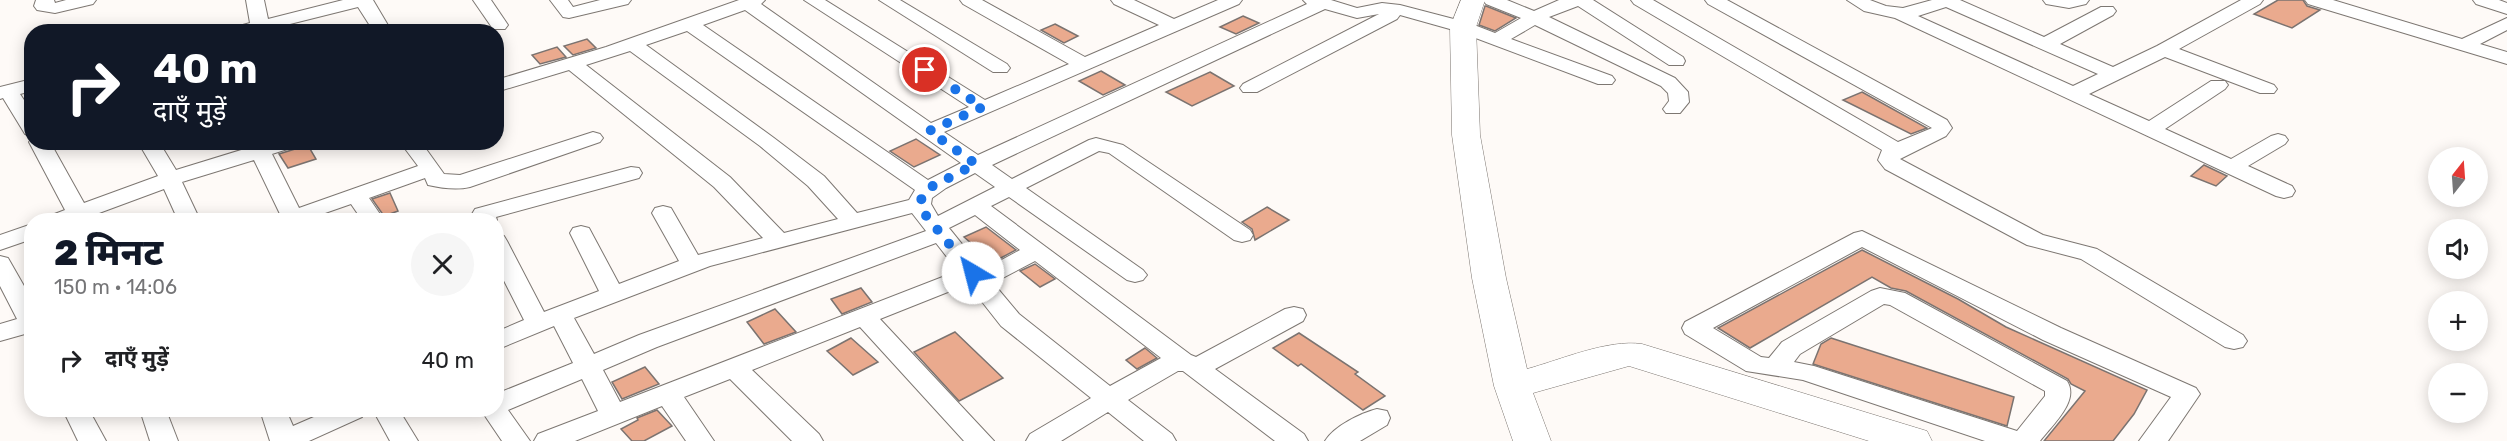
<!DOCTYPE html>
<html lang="hi">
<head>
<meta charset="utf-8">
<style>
	:root { --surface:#fff; --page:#f6f6f6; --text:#202124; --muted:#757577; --accent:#111827 }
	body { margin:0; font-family:Rubik,"Noto Sans Devanagari",sans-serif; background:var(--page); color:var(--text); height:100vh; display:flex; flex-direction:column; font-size:22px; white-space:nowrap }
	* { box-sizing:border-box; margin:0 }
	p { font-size:20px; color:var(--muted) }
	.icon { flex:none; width:33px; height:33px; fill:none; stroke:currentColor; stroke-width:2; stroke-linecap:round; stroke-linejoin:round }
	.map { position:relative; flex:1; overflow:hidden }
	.panel { position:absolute; left:24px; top:213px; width:480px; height:204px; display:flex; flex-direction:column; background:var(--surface); border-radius:24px; box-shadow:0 3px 15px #0003 }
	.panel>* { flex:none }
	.banner { position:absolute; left:24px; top:24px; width:480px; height:126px; border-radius:24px; box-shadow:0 3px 15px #0003; background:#111827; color:#fff; overflow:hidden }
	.needle { width:39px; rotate:17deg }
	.buttons { position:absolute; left:2428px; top:147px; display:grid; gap:12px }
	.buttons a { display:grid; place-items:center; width:60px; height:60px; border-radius:50%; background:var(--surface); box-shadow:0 3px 15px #0003; font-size:30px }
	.pin { position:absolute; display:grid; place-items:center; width:51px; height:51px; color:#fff; margin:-26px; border:3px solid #fff; border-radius:50%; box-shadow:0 2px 6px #0007 }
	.me { position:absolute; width:66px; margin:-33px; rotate:323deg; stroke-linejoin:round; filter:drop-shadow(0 0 4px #0008) }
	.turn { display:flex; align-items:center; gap:21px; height:126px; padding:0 30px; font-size:27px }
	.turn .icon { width:78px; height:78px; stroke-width:2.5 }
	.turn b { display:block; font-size:42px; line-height:51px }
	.round { display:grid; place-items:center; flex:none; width:63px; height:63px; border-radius:32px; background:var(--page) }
	.headline { display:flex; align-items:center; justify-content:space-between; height:102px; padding:0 30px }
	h1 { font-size:36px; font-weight:800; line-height:45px; color:var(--accent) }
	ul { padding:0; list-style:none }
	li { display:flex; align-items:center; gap:18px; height:90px; padding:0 30px }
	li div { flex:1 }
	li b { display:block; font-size:22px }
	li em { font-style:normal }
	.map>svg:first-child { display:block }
</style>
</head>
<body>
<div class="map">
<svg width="2507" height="441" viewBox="0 0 2507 441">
	<rect width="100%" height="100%" fill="#fefaf7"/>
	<g fill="#eaaa8e" stroke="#7b7370" stroke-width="1.5">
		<polygon points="2278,0 2303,0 2307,6 2320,10 2292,28 2254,14"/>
		<polygon points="1485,6 1486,6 1516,18 1495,31 1479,25"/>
		<polygon points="1243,16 1259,23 1236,34 1220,27"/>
		<polygon points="1055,24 1078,36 1064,43 1041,30"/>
		<polygon points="587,39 596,48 573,55 564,46"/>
		<polygon points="557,47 566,57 540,64 532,55"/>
		<polygon points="1101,71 1125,85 1103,95 1079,81"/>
		<polygon points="1210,72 1234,86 1192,106 1166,92"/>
		<polygon points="1862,92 1927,128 1911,134 1843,100"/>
		<polygon points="916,139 940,155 914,167 890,151"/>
		<polygon points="302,142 306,142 316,159 288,168 279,154 298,148"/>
		<polygon points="2204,165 2227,176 2216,186 2191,176"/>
		<polygon points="390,193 398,211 384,216 372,199"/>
		<polygon points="1267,207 1289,220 1255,240 1252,229 1242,222"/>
		<polygon points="986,227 1016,250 993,262 964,237"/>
		<polygon points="1862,250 1958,299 2006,327 2147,390 2134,414 2113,441 2044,441 2085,391 2071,384 2068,379 1906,291 1891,288 1872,277 1750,348 1718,328"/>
		<polygon points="1035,264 1055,279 1040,287 1020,271"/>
		<polygon points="861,288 872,302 842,314 831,299"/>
		<polygon points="775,309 796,332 764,344 747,322"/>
		<polygon points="955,332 1003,378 959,401 914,352"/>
		<polygon points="1299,333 1358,372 1355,374 1385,396 1363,410 1301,364 1298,366 1273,348"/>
		<polygon points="851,338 878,362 853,375 827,351"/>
		<polygon points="1831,338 2014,397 2007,426 1813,364 1821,344"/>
		<polygon points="1145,348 1157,358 1137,369 1126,360"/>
		<polygon points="645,367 659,384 622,399 612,382"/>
		<polygon points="657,410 672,426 644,441 632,441 621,429 638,420 637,418"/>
	</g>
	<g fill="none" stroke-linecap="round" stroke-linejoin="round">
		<defs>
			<g id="street">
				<polygon points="36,0 54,0 55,3 66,0 96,0 93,4 55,13 37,10 34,6"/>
				<polygon points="246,0 264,0 268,19 343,0 373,0 392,32 374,32 358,7 270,29 270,32 229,32 232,28 250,23"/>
				<polygon points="473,0 491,0 508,25 505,29 493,29"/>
				<polygon points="550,0 568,0 573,7 600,0 631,0 628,4 569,18 563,17"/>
				<path d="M739,0H765L761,4L931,123L969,107L804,0H825L985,100L1069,64L963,4L960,0H982L1085,57L1159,25L1114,4L1111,0H1134L1174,19L1218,0H1242L1239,4L944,132L978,155L1307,4L1303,0H1331L1357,8L1382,3L1400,5L1469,23L1495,33L1521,18L1486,4L1483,0H1507L1534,11L1559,0H1593L1683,57L1685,61L1683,65H1669L1578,6L1549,17L1675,78L1688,92L1689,102L1680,113H1666L1663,109L1669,101L1668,93L1661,86L1535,25L1511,39L1612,76L1615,80L1612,84H1598L1457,31L1400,15L1397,19L1257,92H1243L1240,88L1243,84L1379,14L1357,18L1325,9L992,165L1012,179L1089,140L1096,138L1123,145L1250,230L1253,235L1250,240L1242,242L1234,240L1109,153L1099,151L1026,188L1143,270L1147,275L1143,280L1135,282L1127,280L1009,197L991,206L1191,355L1196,357L1285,309L1294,307L1303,309L1306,315L1303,321L1215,369L1304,434L1308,441H1275L1183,371H1178L1128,400L1172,434L1176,441H1144L1108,412L1061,441H1026L1030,434L1091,398L1001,326L968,284L880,319L994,441H964L860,327L752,370L819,434L823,441H792L730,379L684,397L714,441H686L662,406L575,441H534L538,434L598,411L582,379L508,410L530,441H502L481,410H496V394L573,363L554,326L496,350V332L524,320L496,265V234L504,236L507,241L544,312L599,291L570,233L573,228L581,226L589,228L619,284L679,261L652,213L655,208L663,206L671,208L698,255L763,238L714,187L569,70L496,92V80L606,47ZM745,10L961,163L928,180L703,25ZM687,31L915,190L909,200L857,213L824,176L774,138L646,45ZM630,51L760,146L808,186L838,219L784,233L730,177L586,65ZM975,173L995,187L938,216L931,204L932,198L946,188ZM912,213L926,231L639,335L594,354L574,318L710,266ZM975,215L1020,250L983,270L949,228ZM936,243L958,271L620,402L603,370L657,347ZM1035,261L1161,358L1110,386L1019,314L993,283Z"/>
				<polygon points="879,0 900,0 1007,64 1010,68 1007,72 993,72"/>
				<polygon points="1631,0 1653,0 1898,142 1932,128 1708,4 1705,0 1727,0 1947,120 1952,128 1946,136 1900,159 2043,235 2097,249 2243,335 2247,341 2243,347 2234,349 2225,347 2081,259 2027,245 1885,169 1878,160 1882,150 1634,4"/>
				<path d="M1847,0H1870L1886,6L1903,8L1932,0H1960L2044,37L2101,7H2113L2116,11L2113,15L2060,44L2113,67L2157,46L2241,0H2263L2260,4L2179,49L2274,85L2277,89L2274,93H2260L2165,57L2089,94L2149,121L2211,81H2225L2228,85L2225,89L2165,129L2231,159L2271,136L2278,134L2285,136L2288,140L2285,144L2248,166L2292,186L2295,191L2292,196L2284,198L2276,196L1895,18L1864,11ZM1946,7L2098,74L2073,86L1918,16Z"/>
				<polygon points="2043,0 2089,0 2086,4 2069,8 2046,4"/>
				<polygon points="2305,0 2333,0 2462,39 2507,18 2507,30 2480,44 2507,52 2507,64 2308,4"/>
				<polygon points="2473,0 2499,0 2507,3 2507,14 2476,4"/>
				<polygon points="32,79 32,91 20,94 32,112 32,136 25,134 3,98 0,99 0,87"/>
				<path d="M593,132L600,134L603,138L600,142L470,187C457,190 441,188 428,185L425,178L369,198L384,220H362L351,204L305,220H274L280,214L254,160L182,182L200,220H178L164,189L91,216L93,220H49L52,215L65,210L29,142L32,138V142H50L84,203L158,176L138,142H159L176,170L267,142H300L297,146L272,154L299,208L418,166L400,142H421L444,174L460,175Z"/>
				<polygon points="631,167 639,168 642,173 639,178 496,217 497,220 496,221 475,220 472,214 475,209"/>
				<polygon points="32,224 32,239 0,250 0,235"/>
				<path d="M1862,231L2061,328L2196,388L2200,394L2168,441H2139L2171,397L2043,340L1862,247L1713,328L1761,357L1769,358L1782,342L1871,291L1880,288L1905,293L2067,381C2080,401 2052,425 2040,441H1985L1803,380L1746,371L1685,334L1682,328L1685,322L1854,233ZM1884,304L1890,305L2045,391V396L2017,431L1814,366L1794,362L1800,354Z"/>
				<polygon points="0,256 8,258 32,300 32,332 0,341 0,324 17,319 0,286"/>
				<path d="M1377,409L1387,411L1390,418L1387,425L1360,441H1325C1334,426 1361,413 1377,409Z"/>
				<polygon points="63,410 89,410 106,441 78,441"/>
				<polygon points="140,410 166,410 178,441 150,441"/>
				<polygon points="260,410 286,410 293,426 330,410 366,410 362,417 309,441 270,441"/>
				<polygon points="373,410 399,410 418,441 390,441"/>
			</g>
			<path id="secondary" d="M1461,0H1485L1476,27L1480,135L1506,278L1527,369C1560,360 1608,339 1642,344L1927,431L1932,441H1869L1629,366L1533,393L1551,441H1513L1494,386L1472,278L1452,135L1450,27Z"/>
		</defs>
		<use href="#street" stroke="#7d7772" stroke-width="2"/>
		<use href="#secondary" stroke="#7d7772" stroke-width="1"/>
		<use href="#street" fill="#fff" fill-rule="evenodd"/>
		<use href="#secondary" fill="#fff" fill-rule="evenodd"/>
	</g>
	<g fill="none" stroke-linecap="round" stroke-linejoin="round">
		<path stroke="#1a73e8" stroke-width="10" stroke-dasharray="0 18" d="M925,70L983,107L929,131L976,164L927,189C920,197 920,202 923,212L973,273"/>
	</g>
</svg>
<div class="buttons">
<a><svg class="needle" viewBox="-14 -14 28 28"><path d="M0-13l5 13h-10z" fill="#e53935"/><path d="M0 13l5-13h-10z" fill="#757577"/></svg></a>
<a><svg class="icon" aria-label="sound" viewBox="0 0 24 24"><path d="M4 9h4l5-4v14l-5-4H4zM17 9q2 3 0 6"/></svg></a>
<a>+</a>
<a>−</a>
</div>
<div class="pin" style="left:925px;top:70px;background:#d93025"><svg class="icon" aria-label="arrive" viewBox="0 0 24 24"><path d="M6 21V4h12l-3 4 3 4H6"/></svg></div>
<svg class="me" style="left:973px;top:273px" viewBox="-20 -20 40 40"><circle r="19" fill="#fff"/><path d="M0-13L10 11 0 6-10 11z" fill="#1a73e8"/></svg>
<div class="banner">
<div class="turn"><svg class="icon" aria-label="right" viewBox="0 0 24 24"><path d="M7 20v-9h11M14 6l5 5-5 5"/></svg><div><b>40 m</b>दाएँ मुड़ें</div></div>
</div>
<section class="panel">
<div class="headline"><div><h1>2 मिनट</h1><p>150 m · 14:06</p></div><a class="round"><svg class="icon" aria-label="close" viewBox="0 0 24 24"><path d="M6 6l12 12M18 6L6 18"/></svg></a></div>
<ul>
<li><svg class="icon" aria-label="right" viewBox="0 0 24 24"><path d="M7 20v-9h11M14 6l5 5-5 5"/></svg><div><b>दाएँ मुड़ें</b></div><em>40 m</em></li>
</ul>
</section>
</div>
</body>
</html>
